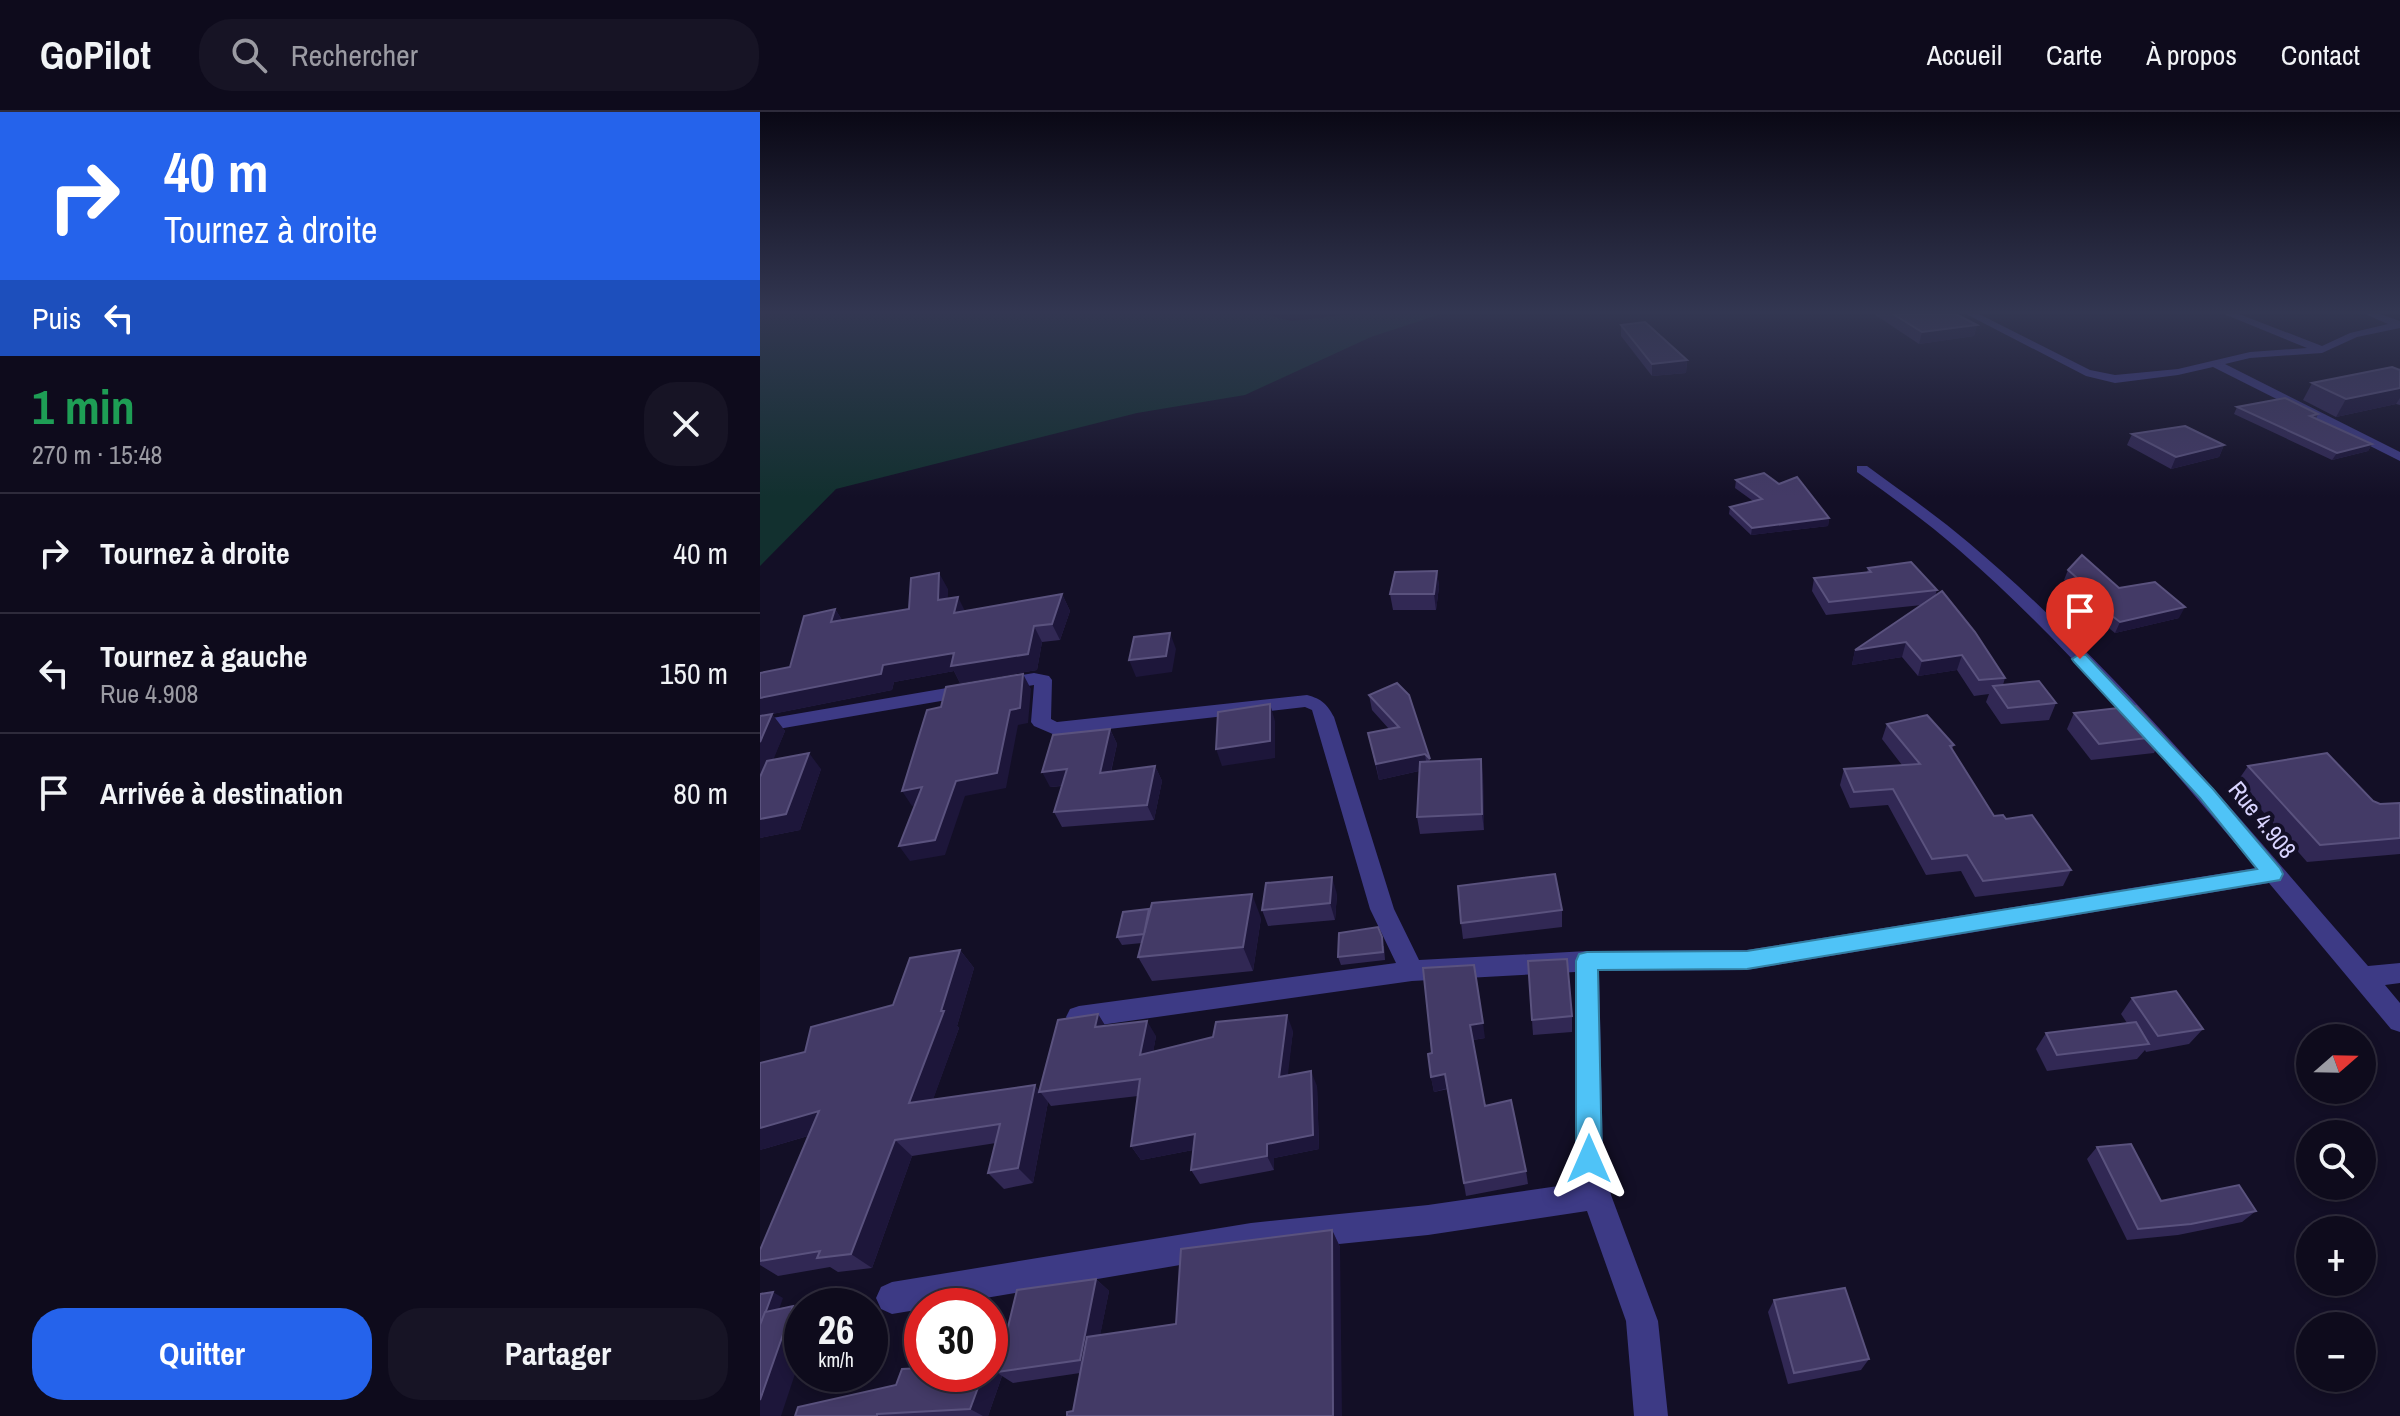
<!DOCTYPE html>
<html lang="fr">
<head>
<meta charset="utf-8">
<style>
	:root { --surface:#0e0b1c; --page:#171425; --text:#f1f3f6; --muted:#9b9ba3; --line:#2e2b3b; --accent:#2563eb }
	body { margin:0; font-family:"Archivo Narrow",sans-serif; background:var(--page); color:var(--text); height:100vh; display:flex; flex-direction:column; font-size:30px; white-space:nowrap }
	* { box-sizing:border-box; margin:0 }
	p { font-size:26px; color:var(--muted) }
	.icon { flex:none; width:44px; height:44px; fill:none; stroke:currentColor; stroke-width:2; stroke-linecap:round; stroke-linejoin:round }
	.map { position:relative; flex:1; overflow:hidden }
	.drawer { display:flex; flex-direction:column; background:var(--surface); width:760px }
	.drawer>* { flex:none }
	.hud { background:#2563eb; color:#fff; overflow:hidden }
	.needle { width:52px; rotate:70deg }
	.tools { position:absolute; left:1536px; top:912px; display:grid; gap:16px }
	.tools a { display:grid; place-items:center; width:80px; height:80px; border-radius:50%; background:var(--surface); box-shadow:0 4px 12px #0003,0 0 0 2px var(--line); font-size:40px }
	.speed { position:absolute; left:24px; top:1176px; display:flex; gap:16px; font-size:40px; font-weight:700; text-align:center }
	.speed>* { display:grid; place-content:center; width:104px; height:104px; border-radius:50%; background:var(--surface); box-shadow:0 4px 12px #0003,0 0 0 2px var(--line); line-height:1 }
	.speed small { font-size:20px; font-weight:400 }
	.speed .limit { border:12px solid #d22; background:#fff; color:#111 }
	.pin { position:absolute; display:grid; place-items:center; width:68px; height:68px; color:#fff; margin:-82px -34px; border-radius:50% 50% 50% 0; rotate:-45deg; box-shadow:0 0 8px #0007 }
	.pin .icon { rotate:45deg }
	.me { position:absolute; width:88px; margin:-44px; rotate:0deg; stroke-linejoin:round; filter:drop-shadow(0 0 6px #0008) }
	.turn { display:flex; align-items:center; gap:28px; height:168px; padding:0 32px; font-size:36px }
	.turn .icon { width:104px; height:104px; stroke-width:2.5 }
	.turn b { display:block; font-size:56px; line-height:68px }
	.then { display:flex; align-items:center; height:76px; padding:0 32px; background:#0003; gap:16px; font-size:30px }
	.round { display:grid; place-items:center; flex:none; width:84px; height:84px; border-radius:32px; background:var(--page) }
	.head { display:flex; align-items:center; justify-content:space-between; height:136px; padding:0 32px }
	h1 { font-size:48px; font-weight:700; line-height:60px; color:#1e9e55 }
	.action { display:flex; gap:16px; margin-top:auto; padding:16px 32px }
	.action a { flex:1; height:92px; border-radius:32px; background:var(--accent); color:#fff; font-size:32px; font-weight:700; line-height:92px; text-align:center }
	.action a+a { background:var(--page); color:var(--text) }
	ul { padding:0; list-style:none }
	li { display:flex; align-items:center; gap:24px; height:120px; padding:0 32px; border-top:2px solid var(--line) }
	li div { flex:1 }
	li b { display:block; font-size:30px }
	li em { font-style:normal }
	header { display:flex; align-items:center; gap:48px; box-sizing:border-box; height:112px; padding:0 40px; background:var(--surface); border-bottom:2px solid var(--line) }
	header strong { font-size:38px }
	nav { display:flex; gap:44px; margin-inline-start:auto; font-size:28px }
	.search { width:560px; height:72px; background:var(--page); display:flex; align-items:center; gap:20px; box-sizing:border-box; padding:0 28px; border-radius:32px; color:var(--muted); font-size:30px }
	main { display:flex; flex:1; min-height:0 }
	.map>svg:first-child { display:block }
</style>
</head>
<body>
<header>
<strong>GoPilot</strong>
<div class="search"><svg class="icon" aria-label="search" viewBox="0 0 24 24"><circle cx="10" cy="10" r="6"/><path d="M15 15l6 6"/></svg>Rechercher</div>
<nav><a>Accueil</a><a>Carte</a><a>À propos</a><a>Contact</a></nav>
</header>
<main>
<section class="drawer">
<div class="hud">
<div class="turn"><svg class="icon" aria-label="right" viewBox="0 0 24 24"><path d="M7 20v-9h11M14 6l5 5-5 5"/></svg><div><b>40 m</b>Tournez à droite</div></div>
<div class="then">Puis<svg class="icon" aria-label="left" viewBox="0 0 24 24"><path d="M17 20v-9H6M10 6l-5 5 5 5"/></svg></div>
</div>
<div class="head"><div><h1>1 min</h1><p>270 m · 15:48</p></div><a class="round"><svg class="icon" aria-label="close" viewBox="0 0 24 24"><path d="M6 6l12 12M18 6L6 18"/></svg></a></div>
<ul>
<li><svg class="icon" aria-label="right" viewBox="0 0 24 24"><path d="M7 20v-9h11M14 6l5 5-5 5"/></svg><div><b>Tournez à droite</b></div><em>40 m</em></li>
<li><svg class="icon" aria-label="left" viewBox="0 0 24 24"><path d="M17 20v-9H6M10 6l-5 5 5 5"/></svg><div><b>Tournez à gauche</b><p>Rue 4.908</p></div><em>150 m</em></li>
<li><svg class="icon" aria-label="arrive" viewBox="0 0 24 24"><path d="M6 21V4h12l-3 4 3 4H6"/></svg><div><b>Arrivée à destination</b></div><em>80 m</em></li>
</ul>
<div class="action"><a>Quitter</a><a>Partager</a></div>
</section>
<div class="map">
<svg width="1640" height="1304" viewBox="0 0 1640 1304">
	<rect width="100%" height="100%" fill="#130f26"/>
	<polygon fill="#12302f" points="0,202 502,202 532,209 592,202 681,202 611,225 485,283 377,301 76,377 0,454"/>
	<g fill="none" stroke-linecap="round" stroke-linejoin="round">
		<g fill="#3d3a85" fill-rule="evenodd">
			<polygon points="1206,202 1219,202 1330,258 1355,263 1418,257 1490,240 1547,236 1464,202 1479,202 1562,234 1590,221 1628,212 1605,202 1620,202 1640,209 1640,216 1597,225 1562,241 1490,246 1465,252 1640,340 1640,349 1453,255 1418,263 1355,271 1326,264"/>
			<path d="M1097,354H1107C1141,379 1176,403 1209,431C1356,555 1481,709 1608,854L1640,851V871L1625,873L1640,891V920L1631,917L1509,771L987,858L839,859L843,1047L851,1083L898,1209L908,1304H874L866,1209L827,1099L668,1123L491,1141L178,1194H162V1197L132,1202L121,1197L116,1186L121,1175L132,1170L491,1111L668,1093L819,1071L815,1047V860L652,869L319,916L310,913L306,905L310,897L319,894L636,851L610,797L552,598L545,595L295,623L274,614L271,610L274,573L0,620V608L274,561L289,564L292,568L291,607L297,610L547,583C562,587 567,592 574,605L634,797L659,848L827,839L987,838L1496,756C1403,646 1308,533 1199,438C1167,410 1132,385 1097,360Z"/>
		</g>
	</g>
	<g fill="#312854">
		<polygon points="1114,202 1196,202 1217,213 1214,224 1159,232"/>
		<polygon points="861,213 927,248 926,261 892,264 861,224"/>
		<polygon points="1640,256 1640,293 1636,292 1576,305 1543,288 1552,271 1639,257"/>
		<polygon points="1477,295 1558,302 1556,307 1612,332 1608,339 1572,348 1474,302"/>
		<polygon points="1372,322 1464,333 1459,345 1411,357 1367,333"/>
		<polygon points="976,368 1069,406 1068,414 991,423 969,402 970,395 993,389 975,376"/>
		<polygon points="1108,456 1177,478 1175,484 1245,566 1243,573 1296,591 1289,608 1241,612 1226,590 1229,582 1214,584 1197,558 1158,564 1142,545 1092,553 1095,538 1162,493 1066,503 1052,479 1054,466 1107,461"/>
		<polygon points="1308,458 1359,476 1419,506 1355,521 1330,501 1333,495 1304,468"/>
		<polygon points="677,459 679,475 676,498 633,498 630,482"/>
		<polygon points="188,477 187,487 205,499 302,482 310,499 300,528 282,530 277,558 200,571 194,559 134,570 132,578 12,602 25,619 13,647 61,657 40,718 0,726 0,561 30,555 75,497 82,508 149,497"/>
		<polygon points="609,583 649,583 670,650 723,663 724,718 660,722 657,705 659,659 619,668 608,621 629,617 612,598"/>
		<polygon points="1314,601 1403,624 1394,641 1331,648 1307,617"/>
		<polygon points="1127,612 1194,633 1192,637 1234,704 1246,707 1311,758 1303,774 1215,785 1201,759 1166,763 1128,693 1090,696 1080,673 1084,657 1142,653 1122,627"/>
		<polygon points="350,617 357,632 351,660 395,654 402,669 394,708 302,715 294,700 302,674 290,675"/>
		<polygon points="1488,654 1613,689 1620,692 1640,691 1640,742 1547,750 1477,670"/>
		<polygon points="577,782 575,808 508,814 502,798"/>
		<polygon points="802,798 802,815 703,827 701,811"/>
		<polygon points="501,806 493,859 392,869 378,845 382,831 362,833 357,825"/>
		<polygon points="624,834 625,848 581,853 578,845"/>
		<polygon points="200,838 214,856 197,914 199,916 173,987 280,979 338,902 345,914 396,924 393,940 533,919 527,964 557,974 559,1037 514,1046 514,1058 440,1072 431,1058 433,1038 381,1048 371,1034 378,984 291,994 288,990 273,1071 244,1077 228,1061 236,1031 152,1044 112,1156 78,1160 70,1155 18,1164 0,1153 0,1138 48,1024 0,1038 45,940 133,893"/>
		<polygon points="768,849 812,904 812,920 773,923"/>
		<polygon points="663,856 725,926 713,928 725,994 766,1059 768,1072 706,1084 688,977 674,980 671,965 672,941"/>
		<polygon points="1372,886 1443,917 1429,932 1386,940 1385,938 1377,947 1287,959 1276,937 1286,921 1367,911 1361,902"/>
		<polygon points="1337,1035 1401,1089 1496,1099 1482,1110 1418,1123 1367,1128 1327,1047"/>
		<polygon points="572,1118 580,1135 313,1299 320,1261 253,1271 242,1264 228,1304 35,1304 230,1262 230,1256 237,1260 336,1167 349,1179 340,1223 416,1212"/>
		<polygon points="1014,1188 1109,1247 1101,1258 1028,1272 1008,1200"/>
	</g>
	<g fill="#1d163a">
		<polygon points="1217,213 1214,224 1159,232 1162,220"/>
		<polygon points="927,248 926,261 892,264 892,252"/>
		<polygon points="1640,276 1640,286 1636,292 1576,305 1586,287"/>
		<polygon points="1612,332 1608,339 1572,348 1577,341"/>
		<polygon points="1464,333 1459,345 1411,357 1416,345"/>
		<polygon points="1069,406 1068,414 991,423 992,416"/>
		<polygon points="677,459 679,475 676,498 674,482"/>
		<polygon points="179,461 188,477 187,504 178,488"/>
		<polygon points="302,482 310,499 300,528 292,512"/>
		<polygon points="198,485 206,501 194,501"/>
		<polygon points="1425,495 1419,506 1355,521 1360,510"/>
		<polygon points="75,497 85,513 71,510"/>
		<polygon points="274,514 282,530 277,558 200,571 194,559 134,570 132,578 12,602 25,619 8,661 0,663 0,586"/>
		<polygon points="410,521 416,537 412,560 376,565 369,548"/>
		<polygon points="1146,530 1142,545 1092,553 1095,538"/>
		<polygon points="1202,543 1197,558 1158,564 1162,549"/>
		<polygon points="263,562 271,577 268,611 258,613 246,676 205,684 185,743 150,749 139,734 196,669 250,598"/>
		<polygon points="510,592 515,609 515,646 462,654 456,637"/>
		<polygon points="350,617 357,632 347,676 340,661"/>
		<polygon points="49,641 61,657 40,718 0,726 0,707"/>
		<polygon points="665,642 667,657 619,668 616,652"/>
		<polygon points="721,647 723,663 724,718 722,702"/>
		<polygon points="395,654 402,669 394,708 387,693"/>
		<polygon points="307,657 314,672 290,675 282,660"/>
		<polygon points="162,675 172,690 152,694 142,679"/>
		<polygon points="572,765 577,782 575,808 570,791"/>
		<polygon points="492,782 501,806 493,859 483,835"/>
		<polygon points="200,838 214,856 197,914 199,916 166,1007 149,991 181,899"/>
		<polygon points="338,902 348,918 335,915"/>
		<polygon points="527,903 533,919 526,980 519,965"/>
		<polygon points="387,909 396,924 390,958 380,943"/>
		<polygon points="723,911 725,926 712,928 710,913"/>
		<polygon points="551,959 557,974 559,1037 514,1046 514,1058 507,1044 507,1032"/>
		<polygon points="685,962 688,976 674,980 671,965"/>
		<polygon points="275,973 288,990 273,1071 258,1056"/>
		<polygon points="59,999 78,1015 0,1038 0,1016"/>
		<polygon points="435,1022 443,1036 381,1048 371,1034"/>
		<polygon points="135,1028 152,1044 112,1156 91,1142"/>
		<polygon points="572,1118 580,1135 582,1304 573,1304"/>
		<polygon points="336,1167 349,1179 333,1259 320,1248"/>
		<polygon points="13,1180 23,1186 6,1235 0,1216"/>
		<polygon points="33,1194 42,1199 42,1241 21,1304 0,1304 0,1288"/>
		<polygon points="230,1256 242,1264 228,1304 223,1304 210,1297 223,1262 230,1262"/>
	</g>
	<g fill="#433a66" stroke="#5a527e" stroke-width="2">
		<polygon points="1133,202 1196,202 1217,213 1162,220"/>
		<polygon points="885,210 927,248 892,252 861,213"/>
		<polygon points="1632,255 1640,258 1640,276 1586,287 1552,271"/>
		<polygon points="1525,286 1558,302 1550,304 1612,332 1577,341 1477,295"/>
		<polygon points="1425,314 1464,333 1416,345 1372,322"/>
		<polygon points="1004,361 1019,372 1037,365 1069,406 992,416 970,395 1002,387 976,368"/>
		<polygon points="1322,443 1359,476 1395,470 1425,495 1360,510 1335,491 1343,489 1308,458"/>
		<polygon points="1151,450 1177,478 1069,490 1054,466 1111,460 1108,456"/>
		<polygon points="677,459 674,482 630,482 635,460"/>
		<polygon points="179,461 178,488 198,485 194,501 302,482 292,512 274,514 268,542 191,554 194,541 123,553 121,562 0,586 0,561 30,555 44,504 75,497 71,510 149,497 151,466"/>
		<polygon points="1182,479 1215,520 1245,566 1219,568 1202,543 1162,549 1146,530 1095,538"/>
		<polygon points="410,521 406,544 369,548 374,525"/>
		<polygon points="263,562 260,596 250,598 237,661 196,669 175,728 139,734 162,675 142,679 167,598 181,595 186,575"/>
		<polygon points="1279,569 1296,591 1248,596 1233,574"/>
		<polygon points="637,571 649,583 670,647 665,642 616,652 608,621 639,615 609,583"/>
		<polygon points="510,592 510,629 456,637 458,600"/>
		<polygon points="1376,594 1403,624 1339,632 1314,601"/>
		<polygon points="12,602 0,630 0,604"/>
		<polygon points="1167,603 1194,633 1190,634 1234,704 1243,703 1246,707 1272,703 1311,758 1223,769 1207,743 1172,747 1133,677 1094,680 1084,657 1160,652 1127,612"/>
		<polygon points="350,617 340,661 395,654 387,693 294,700 307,657 282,660 293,623"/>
		<polygon points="49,641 26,702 0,707 0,665 7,649"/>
		<polygon points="1567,641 1613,689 1620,692 1640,691 1640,726 1560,733 1488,654"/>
		<polygon points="721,647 722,702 657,705 660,650"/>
		<polygon points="795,762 802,798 701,811 698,774"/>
		<polygon points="572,765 570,791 502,798 506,771"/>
		<polygon points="492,782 483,835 378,845 392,791"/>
		<polygon points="389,797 384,822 357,825 363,800"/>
		<polygon points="618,815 622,825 623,840 578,845 579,821"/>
		<polygon points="200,838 181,899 184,899 149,991 275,973 258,1056 228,1061 240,1012 135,1028 91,1142 57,1146 60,1139 0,1149 0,1138 59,999 0,1016 0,951 45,940 51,915 133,893 150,846"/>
		<polygon points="807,847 812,904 772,908 768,849"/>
		<polygon points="714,853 723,911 710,913 725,994 751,988 766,1059 704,1071 685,962 671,965 668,942 672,941 663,856"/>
		<polygon points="1416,879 1443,917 1398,924 1372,886"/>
		<polygon points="338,902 335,915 387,909 380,943 453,925 456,910 527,903 519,965 551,959 553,1023 507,1032 507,1044 431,1058 435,1022 371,1034 380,967 279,980 298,908"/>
		<polygon points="1376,910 1389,932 1297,943 1286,921"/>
		<polygon points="1371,1032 1401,1089 1479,1073 1496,1099 1431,1112 1378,1117 1337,1035"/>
		<polygon points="572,1118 573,1304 307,1304 307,1300 313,1299 327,1225 416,1212 421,1137"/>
		<polygon points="336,1167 320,1248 237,1260 257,1178"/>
		<polygon points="1085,1176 1109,1247 1034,1261 1014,1188"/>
		<polygon points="13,1180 6,1199 0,1213 0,1182"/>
		<polygon points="33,1194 0,1288 0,1213 5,1200"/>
		<polygon points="162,1256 162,1262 223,1262 210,1297 117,1302 117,1304 35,1304 38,1295 136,1273 142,1257"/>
	</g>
	<linearGradient id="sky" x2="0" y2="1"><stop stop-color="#0a0815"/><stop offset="0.52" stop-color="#333752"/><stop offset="1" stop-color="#333752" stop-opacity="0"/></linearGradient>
	<rect width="1640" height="385" fill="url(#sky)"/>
	<polygon fill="#4fc3f7" stroke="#337fa1" stroke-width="2" points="1320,542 1326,543 1453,677 1520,756 1523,762 1520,768 987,857 838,858 842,1047 838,1056 829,1059 820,1056 816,1047 816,849 819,842 827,840 987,839 1497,757 1440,686 1314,550 1312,547"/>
	<g text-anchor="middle" stroke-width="8" stroke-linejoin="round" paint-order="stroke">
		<g font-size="24" fill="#d9d4ff" stroke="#130f26">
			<text transform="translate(1502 708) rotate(51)" y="8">Rue 4.908</text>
		</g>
	</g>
</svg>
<div class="tools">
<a><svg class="needle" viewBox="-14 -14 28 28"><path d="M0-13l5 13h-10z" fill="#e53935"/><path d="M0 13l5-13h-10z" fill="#9b9ba3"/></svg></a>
<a><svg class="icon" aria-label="search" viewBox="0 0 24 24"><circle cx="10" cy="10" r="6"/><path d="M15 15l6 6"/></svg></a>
<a>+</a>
<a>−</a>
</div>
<div class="speed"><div>26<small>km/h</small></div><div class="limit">30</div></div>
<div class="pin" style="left:1320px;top:547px;background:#d93025"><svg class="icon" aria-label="arrive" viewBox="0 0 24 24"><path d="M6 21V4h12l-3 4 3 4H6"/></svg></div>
<svg class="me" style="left:829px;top:1047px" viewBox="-20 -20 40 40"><path d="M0-17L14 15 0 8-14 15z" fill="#4fc3f7" stroke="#fff" stroke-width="4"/></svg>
</div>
</main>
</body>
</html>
